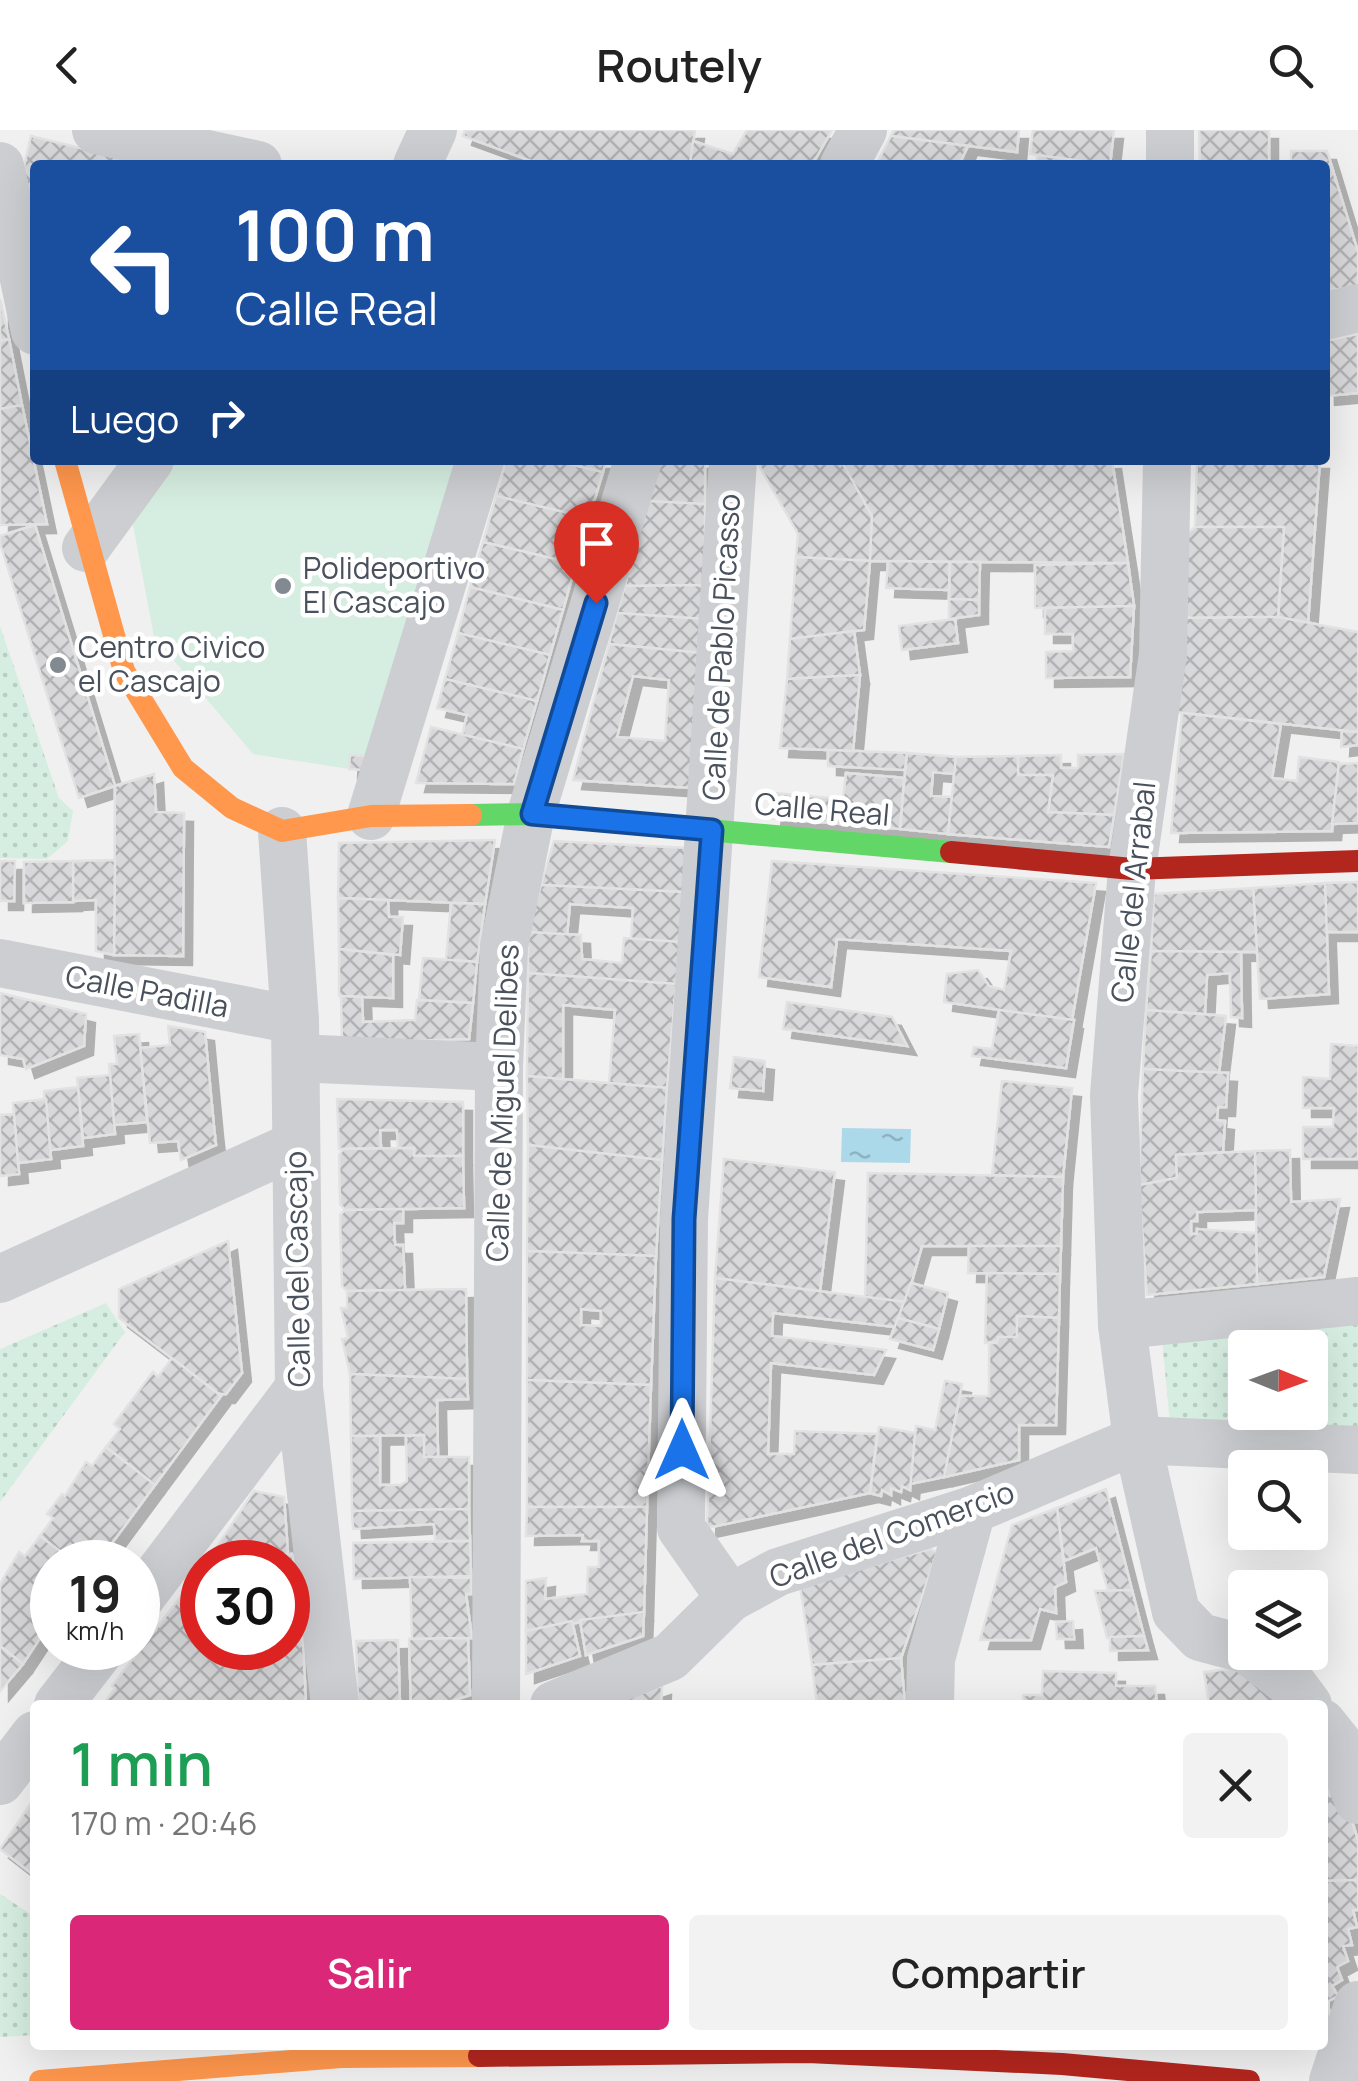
<!DOCTYPE html>
<html lang="es">
<head>
<meta charset="utf-8">
<style>
	:root { --surface:#fff; --page:#f2f2f2; --text:#222; --muted:#767676; --accent:#db2777 }
	body { margin:0; font-family:Manrope,sans-serif; background:var(--page); color:var(--text); height:100vh; display:flex; flex-direction:column; font-size:38px; white-space:nowrap }
	* { box-sizing:border-box; margin:0 }
	p { font-size:32px; color:var(--muted) }
	.icon { flex:none; width:55px; height:55px; fill:none; stroke:currentColor; stroke-width:2; stroke-linecap:round; stroke-linejoin:round }
	.map { position:relative; flex:1; overflow:hidden }
	.sheet { position:absolute; left:30px; top:1570px; width:1298px; height:350px; display:flex; flex-direction:column; background:var(--surface); border-radius:10px; box-shadow:0 10px 40px #0002 }
	.sheet>* { flex:none }
	.banner { position:absolute; left:30px; top:30px; width:1300px; height:305px; border-radius:10px; box-shadow:0 10px 40px #0002; background:#1a4fa0; color:#fff; overflow:hidden }
	.needle { width:65px; rotate:91deg }
	.controls { position:absolute; left:1228px; top:1200px; display:grid; gap:20px }
	.controls a { display:grid; place-items:center; width:100px; height:100px; border-radius:10px; background:var(--surface); box-shadow:0 10px 40px #0002; font-size:50px }
	.speed { position:absolute; left:30px; top:1410px; display:flex; gap:20px; font-size:50px; font-weight:700; text-align:center }
	.speed>* { display:grid; place-content:center; width:130px; height:130px; border-radius:50%; background:var(--surface); box-shadow:0 10px 40px #0002; line-height:1 }
	.speed small { font-size:25px; font-weight:400 }
	.speed .limit { border:15px solid #d22; background:#fff; color:#111 }
	.pin { position:absolute; display:grid; place-items:center; width:85px; height:85px; color:#fff; margin:-102px -42px; border-radius:50% 50% 50% 0; rotate:-45deg; box-shadow:0 0 10px #0007 }
	.pin .icon { rotate:45deg }
	.me { position:absolute; width:110px; margin:-55px; rotate:0deg; stroke-linejoin:round; filter:drop-shadow(0 0 8px #0008) }
	.turn { display:flex; align-items:center; gap:35px; height:210px; padding:0 40px; font-size:45px }
	.turn .icon { width:130px; height:130px; stroke-width:2.5 }
	.turn b { display:block; font-size:70px; line-height:85px }
	.then { display:flex; align-items:center; height:95px; padding:0 40px; background:#0003; gap:20px; font-size:38px }
	.round { display:grid; place-items:center; flex:none; width:105px; height:105px; border-radius:10px; background:var(--page) }
	.summary { display:flex; align-items:center; justify-content:space-between; height:170px; padding:0 40px }
	h1 { font-size:60px; font-weight:600; line-height:75px; color:#1e9e55 }
	.action { display:flex; gap:20px; margin-top:auto; padding:20px 40px }
	.action a { flex:1; height:115px; border-radius:10px; background:var(--accent); color:#fff; font-size:40px; font-weight:600; line-height:115px; text-align:center }
	.action a+a { background:var(--page); color:var(--text) }
	header { display:flex; justify-content:space-between; align-items:center; height:130px; padding:0 40px; background:var(--surface); font-size:45px; font-weight:600 }
	.map>svg:first-child { display:block }
</style>
</head>
<body>
<header><svg class="icon" aria-label="back" viewBox="0 0 24 24"><path d="M15 5l-7 7 7 7"/></svg>Routely<svg class="icon" aria-label="search" viewBox="0 0 24 24"><circle cx="10" cy="10" r="6"/><path d="M15 15l6 6"/></svg></header>
<div class="map">
<svg width="1358" height="1951" viewBox="0 0 1358 1951">
	<defs>
		<pattern id="park-dots" width="8" height="8" patternUnits="userSpaceOnUse" patternTransform="scale(2.5)"><rect width="8" height="8" fill="#d6eee1"/><path d="M2 2h.1M6 6h.1" fill="none" stroke="#b9cec3" stroke-width="1.8" stroke-linecap="round"/></pattern>
		<pattern id="water-ripples" width="26" height="14" patternUnits="userSpaceOnUse" patternTransform="scale(2.5)"><rect width="26" height="14" fill="#acd9ea"/><path d="M2 4q2-2 4 0t4 0M15 11q2-2 4 0t4 0" fill="none" stroke="#8eb2c1"/></pattern>
		<pattern id="building-cross-hatch" width="8" height="8" patternUnits="userSpaceOnUse" patternTransform="scale(2.5)"><rect width="8" height="8" fill="#d8d8da"/><path d="M0 0l8 8M0 8l8-8" fill="none" stroke="#b1b2b4"/></pattern>
		<filter id="shadow"><feDropShadow dx="9" dy="9" stdDeviation="0" flood-color="#0004"/></filter>
	</defs>
	<rect width="100%" height="100%" fill="#f1f0f0"/>
	<g fill="url(#park-dots)" fill-rule="evenodd">
		<polygon points="0,496 59,668 73,681 68,711 47,729 0,728"/>
		<polygon points="106,1173 125,1202 0,1372 0,1219"/>
		<path d="M1358,1189V1297L1170,1294L1162,1209ZM1245,1218H1310V1282H1245Z"/>
		<polygon points="0,1764 35,1787 35,1905 0,1907"/>
	</g>
	<polygon fill="#d6eee1" points="175,330 457,330 373,627 350,625 349,639 253,624 154,507 133,395 140,377"/>
	<polygon fill="url(#water-ripples)" points="842,998 911,999 910,1033 841,1032"/>
	<g fill="url(#building-cross-hatch)" stroke="#e2e2e3" stroke-width="2.5" fill-rule="evenodd" filter="url(#shadow)">
		<polygon points="465,0 695,0 690,35 542,35 463,6"/>
		<polygon points="747,0 832,0 812,35 690,35 693,11 733,24"/>
		<polygon points="894,0 1019,0 1017,22 891,6"/>
		<polygon points="1033,0 1114,0 1110,35 1030,24"/>
		<polygon points="1199,0 1269,0 1269,35 1200,35"/>
		<polygon points="31,6 149,35 35,35 35,102 23,41"/>
		<polygon points="891,6 968,16 959,35 876,35"/>
		<polygon points="1291,21 1327,21 1358,122 1358,156 1325,161 1325,35 1291,35"/>
		<polygon points="1037,25 1110,35 1036,35"/>
		<polygon points="0,169 9,209 0,211"/>
		<polygon points="1358,204 1358,263 1326,266 1325,211"/>
		<polygon points="9,209 22,275 0,279 0,211"/>
		<polygon points="22,275 47,394 0,395 0,279"/>
		<polygon points="506,330 552,330 603,342 589,388 496,366"/>
		<polygon points="552,330 606,330 603,342"/>
		<polygon points="658,330 705,330 705,374 647,371"/>
		<polygon points="756,330 841,330 872,386 870,431 796,427 798,404"/>
		<polygon points="841,330 1003,334 1112,330 1128,433 870,431 872,386"/>
		<polygon points="1197,330 1320,330 1308,493 1278,487 1284,397 1195,397"/>
		<polygon points="496,366 589,388 576,434 483,412"/>
		<polygon points="647,371 705,374 705,455 625,456"/>
		<polygon points="35,395 115,656 79,668 0,413 0,406"/>
		<polygon points="1195,397 1284,397 1278,487 1190,488 1184,484 1188,403"/>
		<polygon points="483,412 576,434 563,480 470,457"/>
		<polygon points="796,427 870,431 864,500 790,509"/>
		<polygon points="888,431 950,432 949,460 886,458"/>
		<polygon points="950,432 980,432 979,470 949,469"/>
		<polygon points="1128,433 1134,476 1035,478 1035,435"/>
		<polygon points="705,455 704,489 617,483 625,456"/>
		<polygon points="470,457 563,480 550,525 458,503"/>
		<polygon points="949,469 979,470 979,485 949,489"/>
		<polygon points="1134,476 1130,547 1046,548 1046,522 1073,521 1073,504 1045,504 1045,478"/>
		<polygon points="617,483 704,489 702,523 609,514"/>
		<polygon points="1278,487 1358,502 1358,602 1176,582 1184,488"/>
		<polygon points="955,489 958,513 902,520 899,496"/>
		<polygon points="854,501 860,545 787,549 790,509"/>
		<polygon points="458,503 550,525 537,571 445,549"/>
		<path d="M609,514L702,523L692,658L573,650ZM633,546L669,550L665,611L617,607Z"/>
		<polygon points="860,545 853,621 780,618 787,549"/>
		<polygon points="445,549 537,571 523,619 462,605 467,585 437,578"/>
		<polygon points="1182,583 1281,594 1272,648 1297,651 1299,627 1339,632 1332,701 1171,703"/>
		<polygon points="431,597 523,619 514,654 416,653"/>
		<polygon points="1342,601 1358,602 1358,615 1341,617"/>
		<polygon points="828,620 907,623 905,640 828,636"/>
		<polygon points="907,623 956,627 955,644 933,642 931,666 952,667 948,704 900,699"/>
		<polygon points="1124,624 1114,685 1048,682 1053,645 1018,645 1018,626 1061,625 1061,638 1078,638 1078,625"/>
		<polygon points="350,625 365,626 364,640 349,639"/>
		<polygon points="1018,626 1018,645 1053,645 1048,682 1114,685 1109,717 948,704 956,627"/>
		<polygon points="1358,633 1358,693 1332,694 1339,634"/>
		<polygon points="846,643 904,648 900,699 772,688 775,663 843,669"/>
		<polygon points="154,644 156,682 184,683 183,826 114,825 115,656"/>
		<polygon points="495,710 485,774 338,768 339,713"/>
		<polygon points="554,711 687,718 684,762 541,755"/>
		<polygon points="115,730 114,825 96,821 96,770 73,771 73,731"/>
		<polygon points="0,731 15,731 14,771 0,771"/>
		<polygon points="73,731 73,772 24,773 24,732"/>
		<polygon points="772,731 1096,753 1072,890 944,872 947,844 978,840 989,856 1004,860 1011,821 837,809 831,857 759,847"/>
		<polygon points="1358,752 1358,802 1326,802 1325,753"/>
		<polygon points="1325,753 1329,864 1260,869 1253,758"/>
		<polygon points="541,755 684,762 680,812 631,809 633,778 570,774 567,805 528,802"/>
		<polygon points="1253,758 1257,822 1151,821 1154,764"/>
		<polygon points="338,768 388,770 389,787 403,787 400,825 339,819"/>
		<polygon points="451,773 485,774 477,832 446,830"/>
		<polygon points="528,802 581,805 582,829 622,833 624,808 680,812 676,854 528,843"/>
		<polygon points="339,819 393,825 393,868 339,866"/>
		<polygon points="1151,821 1241,822 1242,888 1231,887 1230,843 1207,845 1205,884 1146,880"/>
		<polygon points="423,828 477,832 473,873 419,870"/>
		<polygon points="528,843 676,854 667,958 609,953 615,880 563,875 563,950 527,946"/>
		<polygon points="0,863 86,884 84,916 26,939 23,929 0,925"/>
		<polygon points="341,866 362,867 363,892 415,890 417,870 473,873 469,909 342,913"/>
		<polygon points="787,872 892,887 907,916 783,899"/>
		<polygon points="999,880 1074,890 1066,938 972,926 974,917 992,919"/>
		<polygon points="1146,880 1226,886 1219,943 1143,939"/>
		<polygon points="168,896 205,902 214,997 216,1015 181,1030 178,1011 150,1013 140,918 170,915"/>
		<polygon points="139,904 147,992 114,995 109,934 117,934 114,906"/>
		<polygon points="1331,914 1358,916 1358,1029 1303,1029 1303,997 1333,997 1334,978 1303,978 1303,947 1330,949"/>
		<polygon points="734,927 765,931 763,961 730,958"/>
		<polygon points="1143,939 1228,943 1226,977 1218,977 1217,990 1225,991 1223,1022 1176,1025 1177,1048 1139,1055"/>
		<polygon points="110,945 115,1004 83,1008 77,948"/>
		<polygon points="527,946 667,958 662,1030 528,1015"/>
		<polygon points="1002,951 1072,958 1063,1047 992,1045"/>
		<polygon points="78,957 83,1016 50,1020 44,961"/>
		<polygon points="46,969 51,1029 18,1033 13,973"/>
		<polygon points="337,969 463,972 463,1026 414,1026 414,1018 398,1018 397,1000 380,1000 381,1018 339,1019"/>
		<polygon points="14,984 19,1044 0,1046 0,985"/>
		<polygon points="528,1015 662,1030 656,1126 527,1121"/>
		<polygon points="414,1018 414,1026 463,1026 464,1078 345,1080 340,1074 339,1025 343,1019"/>
		<polygon points="1290,1020 1291,1072 1340,1069 1324,1147 1257,1154 1255,1021"/>
		<polygon points="1255,1021 1256,1080 1197,1082 1197,1091 1191,1091 1191,1104 1197,1104 1197,1099 1256,1103 1257,1154 1147,1165 1139,1055 1177,1048 1176,1025"/>
		<polygon points="724,1029 835,1042 820,1161 715,1148"/>
		<polygon points="868,1043 1063,1047 1061,1116 922,1116 906,1172 865,1167"/>
		<polygon points="403,1079 403,1093 394,1093 395,1115 403,1115 405,1160 347,1161 342,1156 340,1085 345,1080"/>
		<polygon points="228,1111 242,1243 226,1264 219,1264 119,1188 119,1159"/>
		<polygon points="969,1116 1061,1116 1060,1144 968,1143"/>
		<path d="M527,1121L656,1126L651,1255L527,1250ZM581,1179L601,1181V1196L581,1195Z"/>
		<polygon points="987,1143 1060,1144 1059,1188 1017,1186 1017,1207 985,1213"/>
		<polygon points="715,1148 906,1172 895,1197 773,1183 772,1206 886,1220 874,1245 771,1233 768,1324 794,1324 795,1301 877,1304 870,1363 707,1398"/>
		<polygon points="911,1153 948,1163 939,1199 898,1188"/>
		<polygon points="466,1159 467,1249 350,1244 342,1209 348,1208 341,1178 347,1178 347,1161"/>
		<polygon points="1017,1186 1059,1188 1056,1295 1019,1295 1019,1330 944,1347 960,1266 989,1266 989,1213 997,1213 998,1207 1017,1207"/>
		<polygon points="898,1188 939,1199 933,1220 890,1209"/>
		<polygon points="172,1228 221,1266 155,1355 106,1317 120,1299 114,1294 153,1242 158,1247"/>
		<polygon points="350,1244 467,1249 468,1269 437,1270 438,1327 424,1327 424,1305 351,1306"/>
		<polygon points="527,1250 651,1255 647,1377 527,1377"/>
		<polygon points="945,1251 962,1254 944,1347 910,1354 916,1296 935,1300"/>
		<polygon points="879,1297 915,1303 910,1360 902,1356 901,1362 891,1358 891,1365 882,1360 881,1366 870,1363"/>
		<polygon points="424,1305 424,1327 469,1327 469,1379 352,1381 351,1306 380,1306 380,1355 401,1355 407,1351 406,1306"/>
		<polygon points="106,1317 155,1355 98,1432 74,1432 40,1406 53,1388 47,1384 62,1364 65,1366 86,1332 92,1336"/>
		<polygon points="1106,1359 1119,1409 1132,1460 1108,1461 1096,1418 1064,1431 1057,1378"/>
		<polygon points="254,1361 284,1367 288,1424 207,1432"/>
		<polygon points="527,1377 647,1377 644,1482 526,1501 526,1451 546,1448 545,1469 587,1464 588,1437 599,1437 599,1411 582,1411 583,1405 526,1406"/>
		<polygon points="1057,1378 1066,1452 1055,1457 1056,1483 1040,1479 1031,1510 980,1510 1012,1395"/>
		<polygon points="469,1379 470,1411 435,1411 434,1394 353,1399 352,1381"/>
		<polygon points="40,1406 74,1432 52,1432 52,1490 23,1534 0,1516 0,1454 19,1422 25,1426"/>
		<polygon points="470,1411 471,1446 354,1449 353,1413"/>
		<polygon points="930,1419 937,1422 901,1528 812,1535 800,1456"/>
		<polygon points="292,1424 300,1462 296,1462 302,1490 306,1575 103,1575 115,1558 112,1556 202,1439 202,1518 288,1518 288,1432 233,1432"/>
		<polygon points="410,1447 471,1448 471,1464 466,1464 472,1508 412,1509"/>
		<polygon points="1132,1460 1144,1506 1107,1508 1095,1461"/>
		<polygon points="644,1482 643,1506 586,1525 580,1490"/>
		<polygon points="572,1491 580,1526 526,1544 526,1501"/>
		<polygon points="1073,1491 1074,1509 1057,1509 1056,1492"/>
		<polygon points="1144,1506 1148,1520 1110,1521 1110,1507"/>
		<polygon points="468,1508 470,1565 439,1575 411,1575 409,1509"/>
		<polygon points="398,1510 400,1575 358,1575 356,1511"/>
		<polygon points="0,1516 23,1534 0,1561"/>
		<polygon points="901,1528 905,1575 817,1575 812,1535"/>
		<polygon points="1248,1537 1287,1575 1209,1575 1204,1542"/>
		<polygon points="1043,1541 1116,1543 1116,1556 1155,1556 1157,1575 1023,1575 1023,1565 1042,1565"/>
		<polygon points="662,1556 661,1575 619,1575 619,1571"/>
		<polygon points="1322,1610 1328,1616 1358,1710 1358,1750 1322,1751"/>
		<polygon points="35,1667 35,1746 0,1719"/>
		<polygon points="1358,1750 1358,1780 1353,1780 1357,1797 1348,1799 1352,1815 1343,1816 1348,1831 1337,1837 1342,1850 1332,1856 1338,1866 1327,1872 1331,1887 1322,1894 1322,1751"/>
	</g>
	<g fill="none" stroke-linecap="round" stroke-linejoin="round">
		<g stroke="#ccced1" stroke-width="48">
			<polyline points="96,0 258,35"/>
			<polyline points="417,35 433,0"/>
			<polyline points="844,35 863,0"/>
			<polyline points="1170,35 1170,0"/>
			<polyline points="0,36 35,201"/>
			<polyline points="1325,186 1358,178"/>
			<polyline points="1167,330 1163,524 1132,739 1114,965 1122,1195 1137,1310 1176,1482 1200,1507 1245,1519"/>
			<polyline points="86,418 150,330"/>
			<polyline points="371,686 480,330"/>
			<polyline points="282,701 295,890 299,1258 335,1575"/>
			<polyline points="0,833 295,890"/>
			<polyline points="296,928 499,937"/>
			<polyline points="0,1149 296,1015"/>
			<polyline points="1122,1195 1358,1171"/>
			<polyline points="730,1468 681,1398 684,1089 733,330"/>
			<polyline points="138,1471 299,1258"/>
			<polyline points="1250,1522 1294,1556 1308,1575"/>
			<polyline points="58,1575 102,1518"/>
			<polyline points="496,1575 499,937 504,816 531,684 638,330"/>
			<polyline points="554,1575 670,1527 730,1468 778,1442 972,1380 1137,1310 1358,1320"/>
			<polyline points="930,1575 931,1529 972,1380"/>
			<polyline points="1322,1593 1338,1613 1358,1670"/>
			<polyline points="0,1651 35,1605"/>
			<polyline points="1333,1951 1358,1875"/>
		</g>
		<polyline stroke="#63d668" stroke-width="22" points="471,685 531,684 951,722"/>
		<g stroke="#ff974d" stroke-width="22">
			<polyline points="65,330 124,541 183,638 232,678 282,701 371,686 471,685"/>
			<polyline points="40,1951 341,1927 479,1926"/>
		</g>
		<g stroke="#b3261e" stroke-width="22">
			<polyline points="951,722 1132,739 1358,731"/>
			<polyline points="479,1926 808,1922 1062,1934 1249,1951"/>
		</g>
	</g>
	<g fill="none" stroke-linecap="round" stroke-linejoin="round">
		<defs>
			<polyline id="route" points="596,473 532,684 712,700 684,1089 682,1320"/>
		</defs>
		<use href="#route" stroke="#114b97" stroke-width="25"/>
		<use href="#route" stroke="#1a73e8" stroke-width="18"/>
	</g>
	<g fill="#838990" stroke="#fff" stroke-width="4">
		<circle cx="283" cy="456" r="10"/>
		<circle cx="58" cy="535" r="10"/>
	</g>
	<g text-anchor="middle" stroke-width="9" stroke-linejoin="round" paint-order="stroke">
		<g font-size="30" fill="#48515c" stroke="#fff" text-anchor="start">
			<text x="303" y="449">Polideportivo<tspan x="303" dy="34">El Cascajo</tspan></text>
			<text x="78" y="528">Centro Civico<tspan x="78" dy="34">el Cascajo</tspan></text>
		</g>
		<g font-size="30" fill="#48515c" stroke="#fff">
			<text transform="translate(722 517) rotate(-87)" y="10">Calle de Pablo Picasso</text>
			<text transform="translate(822 680) rotate(5)" y="10">Calle Real</text>
			<text transform="translate(1134 762) rotate(-84)" y="10">Calle del Arrabal</text>
			<text transform="translate(147 862) rotate(11)" y="10">Calle Padilla</text>
			<text transform="translate(503 973) rotate(-88)" y="10">Calle de Miguel Delibes</text>
			<text transform="translate(298 1139) rotate(-91)" y="10">Calle del Cascajo</text>
			<text transform="translate(892 1405) rotate(-20)" y="10">Calle del Comercio</text>
		</g>
	</g>
</svg>
<div class="controls">
<a><svg class="needle" viewBox="-14 -14 28 28"><path d="M0-13l5 13h-10z" fill="#e53935"/><path d="M0 13l5-13h-10z" fill="#767676"/></svg></a>
<a><svg class="icon" aria-label="search" viewBox="0 0 24 24"><circle cx="10" cy="10" r="6"/><path d="M15 15l6 6"/></svg></a>
<a><svg class="icon" aria-label="layers" viewBox="0 0 24 24"><path d="M12 4l9 5-9 5-9-5zM3 14l9 5 9-5"/></svg></a>
</div>
<div class="speed"><div>19<small>km/h</small></div><div class="limit">30</div></div>
<div class="pin" style="left:596px;top:473px;background:#d93025"><svg class="icon" aria-label="arrive" viewBox="0 0 24 24"><path d="M6 21V4h12l-3 4 3 4H6"/></svg></div>
<svg class="me" style="left:682px;top:1320px" viewBox="-20 -20 40 40"><path d="M0-17L14 15 0 8-14 15z" fill="#1a73e8" stroke="#fff" stroke-width="4"/></svg>
<div class="banner">
<div class="turn"><svg class="icon" aria-label="left" viewBox="0 0 24 24"><path d="M17 20v-9H6M10 6l-5 5 5 5"/></svg><div><b>100 m</b>Calle Real</div></div>
<div class="then">Luego<svg class="icon" aria-label="right" viewBox="0 0 24 24"><path d="M7 20v-9h11M14 6l5 5-5 5"/></svg></div>
</div>
<section class="sheet">
<div class="summary"><div><h1>1 min</h1><p>170 m · 20:46</p></div><a class="round"><svg class="icon" aria-label="close" viewBox="0 0 24 24"><path d="M6 6l12 12M18 6L6 18"/></svg></a></div>
<div class="action"><a>Salir</a><a>Compartir</a></div>
</section>
</div>
</body>
</html>
